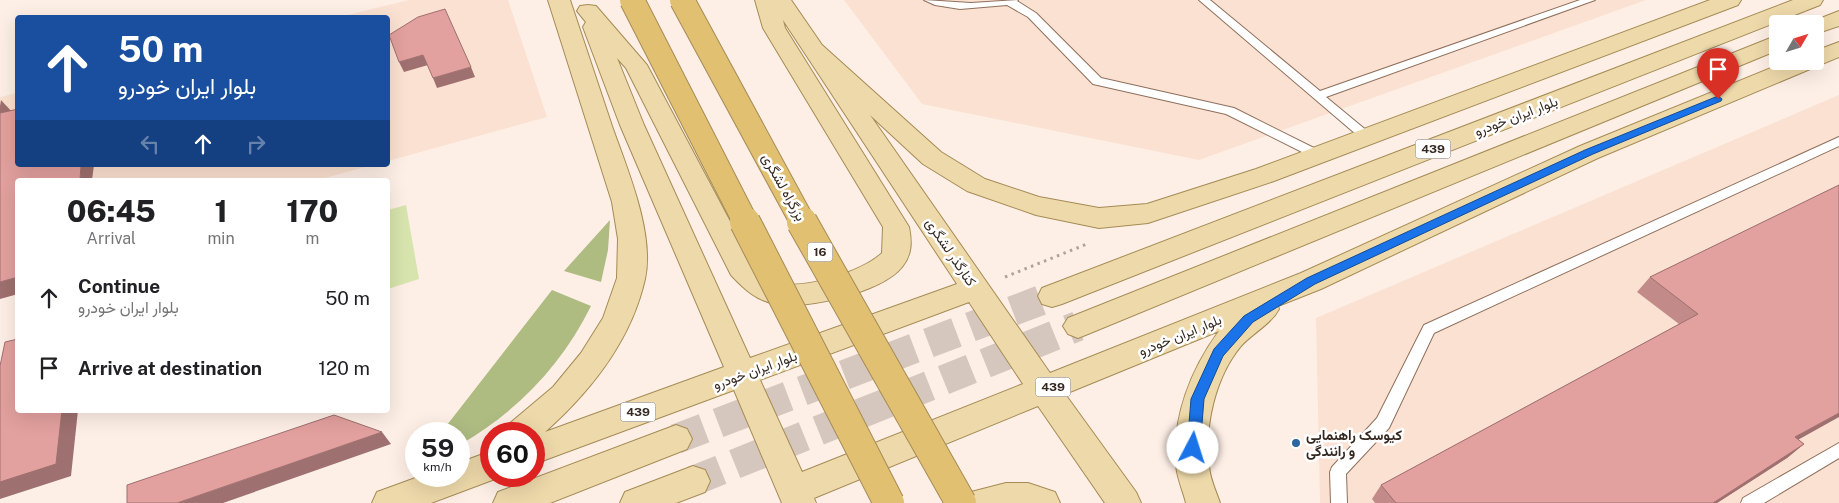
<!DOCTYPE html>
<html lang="en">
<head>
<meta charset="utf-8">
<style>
	:root { --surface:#fff; --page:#f2f2f2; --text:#202124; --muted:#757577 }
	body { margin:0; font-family:"Public Sans",Vazirmatn,sans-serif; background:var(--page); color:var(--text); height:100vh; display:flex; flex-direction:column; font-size:19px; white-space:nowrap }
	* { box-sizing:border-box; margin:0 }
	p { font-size:16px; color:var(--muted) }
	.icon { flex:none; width:28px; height:28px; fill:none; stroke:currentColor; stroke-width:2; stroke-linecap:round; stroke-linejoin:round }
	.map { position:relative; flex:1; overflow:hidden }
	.drawer { position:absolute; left:15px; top:178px; width:375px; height:235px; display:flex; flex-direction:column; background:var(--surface); border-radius:5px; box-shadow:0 5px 20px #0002 }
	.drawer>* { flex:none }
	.hud { position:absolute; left:15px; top:15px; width:375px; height:152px; border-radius:5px; box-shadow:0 5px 20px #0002; background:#1a4fa0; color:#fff; overflow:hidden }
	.needle { width:32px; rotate:51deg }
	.fabs { position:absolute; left:1769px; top:15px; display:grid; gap:10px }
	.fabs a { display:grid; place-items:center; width:55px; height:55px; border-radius:5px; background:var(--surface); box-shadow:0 5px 20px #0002; font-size:25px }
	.speed { position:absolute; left:405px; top:422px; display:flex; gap:10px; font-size:25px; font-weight:700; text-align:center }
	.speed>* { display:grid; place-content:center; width:65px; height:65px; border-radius:50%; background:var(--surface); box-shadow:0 5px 20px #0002; line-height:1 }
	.speed small { font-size:12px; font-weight:400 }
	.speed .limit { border:8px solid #d22; background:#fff; color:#111 }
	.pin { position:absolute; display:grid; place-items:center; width:42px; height:42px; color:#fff; margin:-51px -21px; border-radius:50% 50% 50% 0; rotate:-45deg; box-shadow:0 0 5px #0007 }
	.pin .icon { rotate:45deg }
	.me { position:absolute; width:55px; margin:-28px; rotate:5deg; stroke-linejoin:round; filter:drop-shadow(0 0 4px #0008) }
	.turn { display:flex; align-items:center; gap:18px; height:105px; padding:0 20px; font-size:22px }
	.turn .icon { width:65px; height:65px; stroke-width:2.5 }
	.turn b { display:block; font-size:35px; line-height:42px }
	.lanes { display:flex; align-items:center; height:48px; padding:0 20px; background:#0003; justify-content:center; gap:25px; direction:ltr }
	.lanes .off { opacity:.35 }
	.eta { display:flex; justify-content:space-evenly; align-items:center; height:85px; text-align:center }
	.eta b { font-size:30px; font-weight:800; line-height:35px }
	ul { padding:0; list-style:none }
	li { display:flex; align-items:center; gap:15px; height:70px; padding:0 20px }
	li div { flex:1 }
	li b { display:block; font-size:19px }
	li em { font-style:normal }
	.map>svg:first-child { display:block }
</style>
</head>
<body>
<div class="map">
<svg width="1839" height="503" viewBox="0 0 1839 503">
	<rect width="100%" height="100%" fill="#feefe6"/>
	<g fill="#fbe1d1">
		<polygon points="409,0 508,0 547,117 388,161 388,18 335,18"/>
		<polygon points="844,0 1646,0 1199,160 922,104"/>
		<polygon points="17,93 18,165 372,165 318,180 18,180 0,268 0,97"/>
		<polygon points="1839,95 1839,503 1320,503 1316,318"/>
	</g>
	<polygon fill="#d7e4ad" points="406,205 419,279 388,289 388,210"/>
	<g fill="#aebb81">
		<polygon points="610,220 608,250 601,282 564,271"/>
		<path d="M552,290L591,306C562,365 516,413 459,445V434H440Z"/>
	</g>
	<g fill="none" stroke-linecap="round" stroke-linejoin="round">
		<g stroke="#d6c7be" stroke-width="30" stroke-dasharray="30 15" stroke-linecap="butt">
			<polyline points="676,439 1052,296"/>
			<polyline points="693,481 1078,326"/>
		</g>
		<defs>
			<g id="lane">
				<polygon points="924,0 971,3 1018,0 1017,1 1036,13 1101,78 1234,108 1324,153 1326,156 1324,159 1316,159 1226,114 1093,84 1028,17 1007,5 960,9 935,5"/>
				<polygon points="1199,0 1210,0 1320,91 1580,0 1595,0 1326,97 1372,135 1374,138 1368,142 1364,141"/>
				<polygon points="1839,137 1839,146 1434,333 1389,428 1346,474 1347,503 1331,503 1330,472 1332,467 1377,418 1424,325"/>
				<polygon points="1839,443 1839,458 1764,503 1741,503 1743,498"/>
			</g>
			<g id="primary">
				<path d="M548,0H570C584,42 598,84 612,126C627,169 655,233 645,279C631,341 591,391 545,432L724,367L620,125L583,27L586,22L577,11L580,6L588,5L596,6L647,65L751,261C759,268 768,280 779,283C805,290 863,271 882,253L883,227L763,28L755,0H791L822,45L941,152L985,179L1039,197L1099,208L1147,204L1256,169L1710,0H1741L1738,5L1274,181L1148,223L1099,228L1036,215L967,191L923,164L870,115L1050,373L1301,273L1580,146L1788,61H1815V51L1839,42V57L1598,158L1321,289L1278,306L1279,309C1271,324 1253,333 1241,346C1215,377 1204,427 1209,466C1210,479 1216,491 1220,503H1186C1183,491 1177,478 1176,465C1172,417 1191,369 1219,331L1065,394L1136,492L1141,503H1105L1038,406L814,498L816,503H782L734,390L534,464V434H504L509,424L553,387L581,353L603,318L617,278L618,239L612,202ZM783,20L957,284L750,358L644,125L617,58L626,68L731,275C744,289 757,301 776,304C806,310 883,292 902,267C912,255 912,242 909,227L785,28ZM969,302L1023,384L802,472L760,380Z"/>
				<polygon points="1793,0 1823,0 1820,5 1062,304 1052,307 1042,304 1038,296 1042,288"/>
				<polygon points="1839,11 1839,26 1815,34 1815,24 1806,24"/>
				<polygon points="1778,35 1778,50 1088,334 1078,338 1068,334 1063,326 1068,318"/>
				<polygon points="676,425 687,429 692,439 687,449 550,503 493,503 498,492"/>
				<polygon points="491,451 491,476 503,476 431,503 372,503 377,492 421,476 459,476 459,463"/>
				<polygon points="693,466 705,470 710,481 705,492 676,503 620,503 625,492"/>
				<polygon points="1006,483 1028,483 1055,492 1060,503 966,503 971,492"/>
			</g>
		</defs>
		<use href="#lane" stroke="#8f6f5c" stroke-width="2"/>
		<use href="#primary" stroke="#a58b55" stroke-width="2"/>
		<polyline stroke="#b0a199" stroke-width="3" stroke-dasharray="2.5 4.5" stroke-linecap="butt" points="1005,277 1087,244"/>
		<use href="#lane" fill="#fff" fill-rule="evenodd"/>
		<use href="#primary" fill="#eed9aa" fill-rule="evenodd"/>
		<defs>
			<g id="highway-bridge-far1">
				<polyline points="632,0 746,223"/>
				<polyline points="682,0 803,223"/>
			</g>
			<g id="highway-bridge">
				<polyline points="745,222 889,503"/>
				<polyline points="802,222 961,503"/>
			</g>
		</defs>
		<use href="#highway-bridge-far1" stroke="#a58b55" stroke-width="26" stroke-linecap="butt"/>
		<use href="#highway-bridge" stroke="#a58b55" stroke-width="32" stroke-linecap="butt"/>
		<use href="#highway-bridge-far1" stroke="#e2c072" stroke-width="24"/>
		<use href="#highway-bridge" stroke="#e2c072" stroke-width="30"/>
	</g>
	<polygon fill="#c28a88" points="1839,185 1799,440 1804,444 1787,458 1717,503 1375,503 1372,499 1381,485 1679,324 1637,292 1650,277"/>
	<g fill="#9e706f">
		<polygon points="423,55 428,65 404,72 399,62"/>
		<polygon points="471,67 475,77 437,88 433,78"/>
		<polygon points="1,100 13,113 0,115 0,106"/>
		<polygon points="81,165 94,165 92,180 80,180"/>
		<polygon points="18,277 18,294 0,299 0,282"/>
		<polygon points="62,410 78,410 71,476 0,499 0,482"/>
		<polygon points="1839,413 1839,417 1778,451 1795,437"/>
		<polygon points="382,432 391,444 223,503 177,503"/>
		<polygon points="1804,444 1787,458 1717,503 1713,503"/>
	</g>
	<g fill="#e2a09e" stroke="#9e706f">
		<polygon points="445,9 471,67 433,78 423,55 399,62 389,35 418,17"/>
		<polygon points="18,109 18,165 81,165 80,180 18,180 18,277 0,282 0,113"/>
		<polygon points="1839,185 1839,413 1795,437 1804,444 1713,503 1396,503 1381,485 1698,314 1650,277"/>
		<polygon points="18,339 18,410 62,410 56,464 0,482 0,366 5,342"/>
		<polygon points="334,415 382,432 177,503 127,503 127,485"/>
	</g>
	<polygon fill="#1a73e8" stroke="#114b97" points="1718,96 1722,99 1721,101 1593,154 1315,284 1253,322 1223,356 1204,399 1200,448 1198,452 1189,452 1187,448 1191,399 1214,349 1244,316 1307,278 1585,150"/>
	<circle fill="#2c679f" stroke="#fff" stroke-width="2" cx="1296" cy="443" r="5"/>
	<g text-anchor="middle" stroke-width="5" stroke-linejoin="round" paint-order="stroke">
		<g fill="#fff" stroke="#726863" stroke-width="1">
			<rect x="1415.5" y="139.5" width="35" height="19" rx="4"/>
			<rect x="807.5" y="242.5" width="25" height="19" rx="4"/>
			<rect x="1035.5" y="377.5" width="35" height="19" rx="4"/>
			<rect x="620.5" y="402.5" width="35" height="19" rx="4"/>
		</g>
		<g font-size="12" font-weight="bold" fill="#352820">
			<text x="1433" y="153">439</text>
			<text x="820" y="256">16</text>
			<text x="1053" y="391">439</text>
			<text x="638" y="416">439</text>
		</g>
		<g font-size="14" fill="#352820" stroke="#fff">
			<text transform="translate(1516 116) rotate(-21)" y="5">بلوار ایران خودرو</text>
			<text transform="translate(784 187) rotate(61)" y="5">بزرگراه لشگری</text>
			<text transform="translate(951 252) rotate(56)" y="5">کنارگذر لشگری</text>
			<text transform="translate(1180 335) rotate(-22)" y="5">بلوار ایران خودرو</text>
			<text transform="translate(755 370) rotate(-20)" y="5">بلوار ایران خودرو</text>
		</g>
		<g font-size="14" font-weight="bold" fill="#352820" stroke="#fff" text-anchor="start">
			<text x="1306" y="440">کیوسک راهنمایی<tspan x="1306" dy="16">و رانندگی</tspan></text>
		</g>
	</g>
</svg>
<div class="fabs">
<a><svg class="needle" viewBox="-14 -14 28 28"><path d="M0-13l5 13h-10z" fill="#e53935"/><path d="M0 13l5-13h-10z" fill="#757577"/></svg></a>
</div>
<div class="speed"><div>59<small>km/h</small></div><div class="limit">60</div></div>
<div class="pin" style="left:1718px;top:99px;background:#d93025"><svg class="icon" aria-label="arrive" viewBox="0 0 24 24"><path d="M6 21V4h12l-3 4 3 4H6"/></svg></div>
<svg class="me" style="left:1193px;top:448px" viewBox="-20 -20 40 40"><circle r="19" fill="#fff"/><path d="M0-13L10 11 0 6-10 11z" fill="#1a73e8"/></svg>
<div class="hud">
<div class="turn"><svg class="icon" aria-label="ahead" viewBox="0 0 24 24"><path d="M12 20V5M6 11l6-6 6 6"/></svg><div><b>50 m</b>بلوار ایران خودرو</div></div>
<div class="lanes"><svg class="icon off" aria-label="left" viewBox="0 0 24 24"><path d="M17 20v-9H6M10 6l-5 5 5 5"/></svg><svg class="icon" aria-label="ahead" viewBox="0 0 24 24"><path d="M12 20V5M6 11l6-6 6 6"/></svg><svg class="icon off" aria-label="right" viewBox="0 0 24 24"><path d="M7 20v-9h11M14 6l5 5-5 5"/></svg></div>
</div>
<section class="drawer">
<div class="eta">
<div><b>06:45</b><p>Arrival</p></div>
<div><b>1</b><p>min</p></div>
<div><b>170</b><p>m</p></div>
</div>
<ul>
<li><svg class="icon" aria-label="ahead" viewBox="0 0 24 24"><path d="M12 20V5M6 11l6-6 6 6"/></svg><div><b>Continue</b><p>بلوار ایران خودرو</p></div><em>50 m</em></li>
<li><svg class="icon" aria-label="arrive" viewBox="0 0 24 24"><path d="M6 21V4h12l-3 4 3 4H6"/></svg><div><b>Arrive at destination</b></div><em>120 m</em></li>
</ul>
</section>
</div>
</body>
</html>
